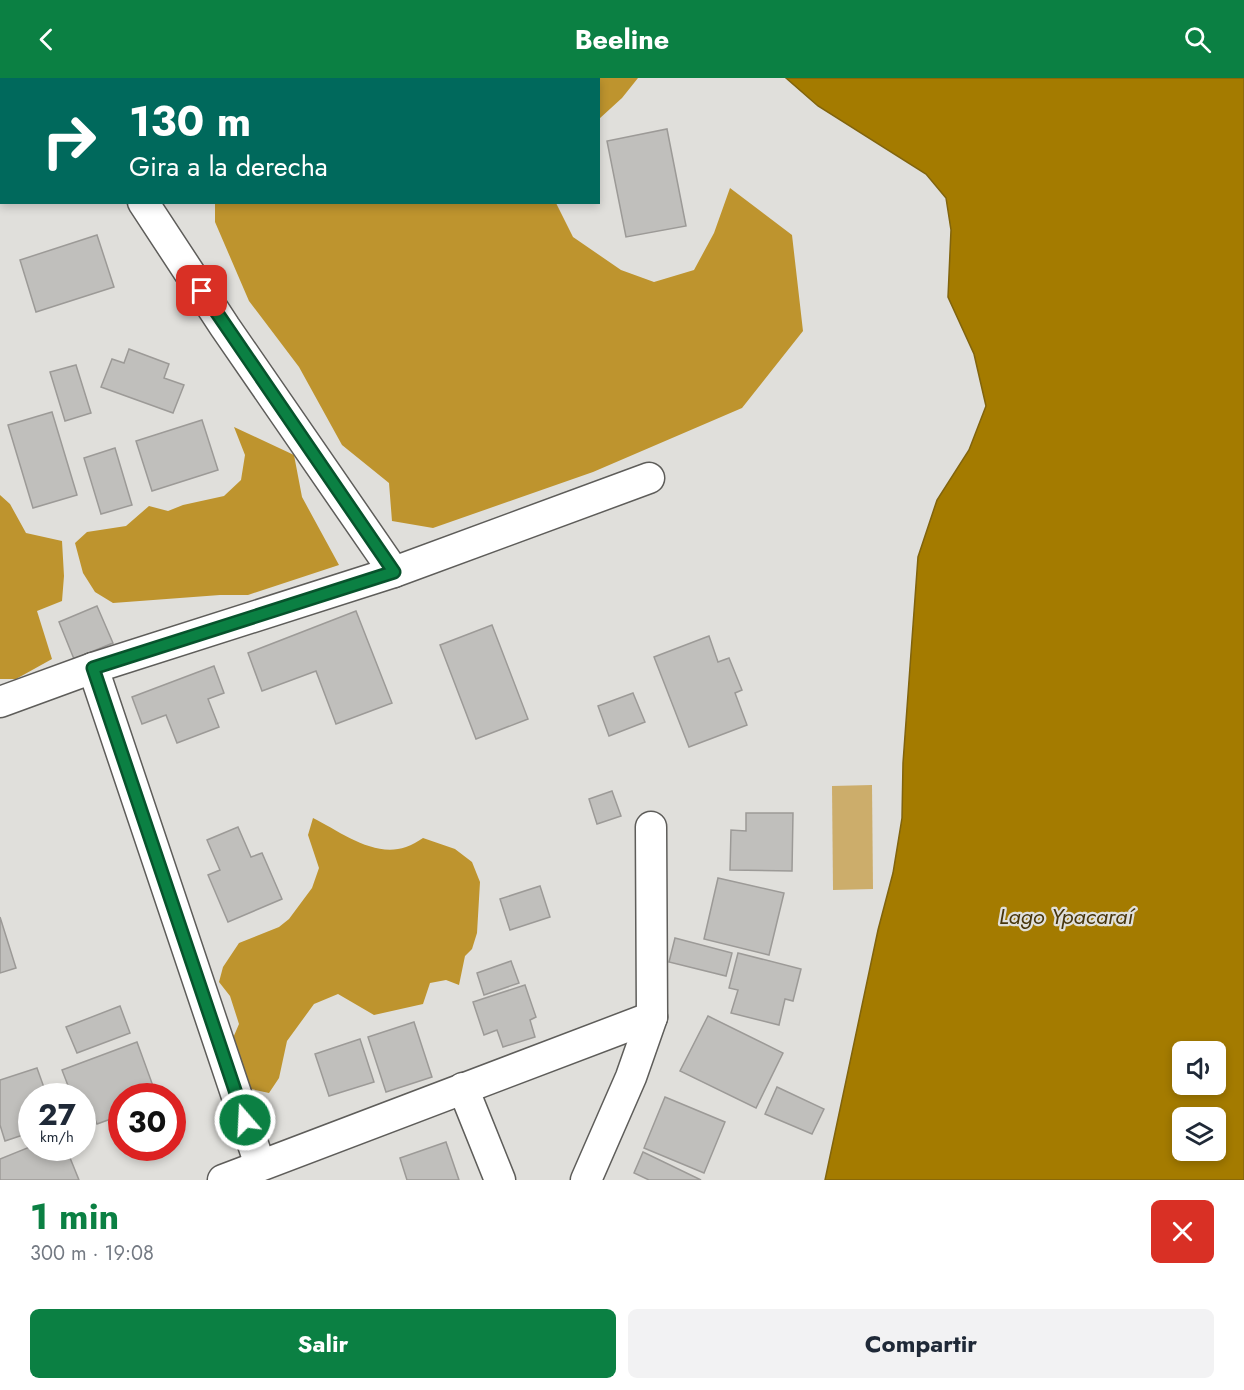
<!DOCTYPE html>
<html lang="es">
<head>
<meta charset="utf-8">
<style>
	:root { --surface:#fff; --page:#f2f2f3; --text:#1f2937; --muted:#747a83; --accent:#0b8043 }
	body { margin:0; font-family:Jost,sans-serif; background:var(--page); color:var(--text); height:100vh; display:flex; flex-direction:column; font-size:22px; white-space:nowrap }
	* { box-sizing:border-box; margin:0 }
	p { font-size:20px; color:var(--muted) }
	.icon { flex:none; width:33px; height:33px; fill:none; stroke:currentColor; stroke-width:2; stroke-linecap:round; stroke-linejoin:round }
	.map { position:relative; height:1102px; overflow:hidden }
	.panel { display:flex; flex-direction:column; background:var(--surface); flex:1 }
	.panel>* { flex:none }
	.banner { position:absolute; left:0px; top:0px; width:600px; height:126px; box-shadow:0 3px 9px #0003; background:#00695c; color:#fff; overflow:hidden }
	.buttons { position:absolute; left:1172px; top:963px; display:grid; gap:12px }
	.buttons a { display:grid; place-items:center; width:54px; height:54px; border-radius:9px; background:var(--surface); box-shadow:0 3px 9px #0003; font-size:30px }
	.speed { position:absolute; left:18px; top:1005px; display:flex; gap:12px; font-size:30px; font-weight:700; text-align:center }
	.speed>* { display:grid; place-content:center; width:78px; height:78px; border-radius:50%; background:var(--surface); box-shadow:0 3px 9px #0003; line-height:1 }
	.speed small { font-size:15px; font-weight:400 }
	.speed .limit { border:9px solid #d22; background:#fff; color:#111 }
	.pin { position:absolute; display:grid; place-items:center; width:51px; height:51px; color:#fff; margin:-26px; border-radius:12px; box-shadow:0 3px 9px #0006 }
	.me { position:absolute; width:66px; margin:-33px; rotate:341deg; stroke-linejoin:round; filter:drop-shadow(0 0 4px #0008) }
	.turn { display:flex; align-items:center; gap:21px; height:126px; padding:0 30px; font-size:27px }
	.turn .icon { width:78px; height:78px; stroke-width:2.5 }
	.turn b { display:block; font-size:42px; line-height:51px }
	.round { display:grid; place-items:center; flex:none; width:63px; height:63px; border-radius:9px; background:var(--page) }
	.overview { display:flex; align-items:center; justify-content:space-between; height:102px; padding:0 30px }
	h1 { font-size:36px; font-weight:700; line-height:45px; color:var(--accent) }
	.cta { display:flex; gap:12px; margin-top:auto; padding:12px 30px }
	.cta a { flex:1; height:69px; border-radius:9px; background:var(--accent); color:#fff; font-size:24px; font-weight:700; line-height:69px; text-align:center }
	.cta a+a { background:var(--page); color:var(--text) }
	header { display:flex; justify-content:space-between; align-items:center; height:78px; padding:0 30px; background:var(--accent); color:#fff; font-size:27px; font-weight:700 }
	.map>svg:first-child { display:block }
</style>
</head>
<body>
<header><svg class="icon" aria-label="back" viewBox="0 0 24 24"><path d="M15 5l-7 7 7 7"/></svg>Beeline<svg class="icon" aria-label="search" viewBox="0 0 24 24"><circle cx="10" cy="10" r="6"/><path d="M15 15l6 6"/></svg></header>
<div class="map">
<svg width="1244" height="1102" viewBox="0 0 1244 1102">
	<rect width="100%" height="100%" fill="#e0dfdb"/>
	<polygon fill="#ccad6b" points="872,707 873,811 833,812 832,708"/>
	<g fill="#be942e">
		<polygon points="298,0 638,0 622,20 599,41 598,2 297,1"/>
		<polygon points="730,110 792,157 803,253 742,330 593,394 433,450 392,443 389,405 342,367 299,289 249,223 215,144 215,125 556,125 573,159 621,192 654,204 694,192 714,155"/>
		<polygon points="234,349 294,377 302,419 339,487 248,517 220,517 113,525 95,514 83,495 75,465 87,454 126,448 149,428 168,433 183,427 224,418 241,402 245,377"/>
		<polygon points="0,417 10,426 26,455 62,463 64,498 62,523 37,533 52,581 16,601 0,601"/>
		<path d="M313,740C341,754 374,780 406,769C412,767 418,763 423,760L455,771L472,784L480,804L477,855L472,871L465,878L459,907L446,902L430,905L423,926L374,937L338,916L314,926L287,963L279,1000L269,1015L251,1011L233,960L239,946L230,918L219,904L223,889L239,865L279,849L289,841L312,810L319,790L308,757Z"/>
	</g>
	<path fill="#a47b00" stroke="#81640d" stroke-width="1.5" fill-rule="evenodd" d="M786,0H1244V1102H825L878,852L893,795L902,740L903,685L918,479L937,422L969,372L986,328L974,276L948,219L951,152L946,120L926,96L818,28ZM1182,974H1215V1006H1182ZM1182,1040H1215V1072H1182Z"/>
	<g fill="#c0bfbc" stroke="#9c9a97" stroke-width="1.5">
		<polygon points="667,51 686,148 626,159 607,63"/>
		<polygon points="97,157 114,209 36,234 20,182"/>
		<polygon points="129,271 169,286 164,300 184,307 173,335 101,309 112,281 124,285"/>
		<polygon points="76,287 91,335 65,343 50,294"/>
		<polygon points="52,334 77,417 33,430 8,347"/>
		<polygon points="202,342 218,392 152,413 136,363"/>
		<polygon points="115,370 132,427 101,436 84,380"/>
		<polygon points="97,528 113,565 74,581 59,544"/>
		<polygon points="356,533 392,625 336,646 316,593 262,613 248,575"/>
		<polygon points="492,547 528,641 476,661 440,567"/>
		<polygon points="709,558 718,584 729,580 742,612 735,615 747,647 689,669 654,579"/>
		<polygon points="214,588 224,615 208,621 219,649 177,665 166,637 142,646 132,619"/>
		<polygon points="633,615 645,644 609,658 598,628"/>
		<polygon points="612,713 621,738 597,746 589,721"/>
		<polygon points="746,735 793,735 792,793 730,792 731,752 746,753"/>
		<polygon points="238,749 251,779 262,775 282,821 228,844 208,797 220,792 207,762"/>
		<polygon points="718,800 784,815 769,877 704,861"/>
		<polygon points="540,808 550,839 510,852 500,821"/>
		<polygon points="0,839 16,890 0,895"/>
		<polygon points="675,860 732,875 726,898 669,884"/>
		<polygon points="738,875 801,891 793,923 785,921 779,947 731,935 738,912 729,910"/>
		<polygon points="511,883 519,905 484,917 477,895"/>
		<polygon points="525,907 536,939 530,942 535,959 503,969 497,952 484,957 473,924"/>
		<polygon points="120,928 130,955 77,975 66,949"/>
		<polygon points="708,938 783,975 756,1030 680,993"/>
		<polygon points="414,944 432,999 386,1014 368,959"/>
		<polygon points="360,961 374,1004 329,1018 315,976"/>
		<polygon points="137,964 153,1008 133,1016 134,1018 122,1018 122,1037 97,1046 91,1031 82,1034 82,1018 72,1018 62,992"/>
		<polygon points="37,990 47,1018 32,1018 32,1054 5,1063 0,1047 0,1002"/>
		<polygon points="777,1009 824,1031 812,1056 765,1036"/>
		<polygon points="665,1019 725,1044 704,1095 644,1070"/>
		<polygon points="446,1064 459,1102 407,1102 400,1080"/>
		<polygon points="32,1068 32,1070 66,1070 79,1102 0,1102 0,1081"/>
		<polygon points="643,1074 701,1102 649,1102 634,1095"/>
	</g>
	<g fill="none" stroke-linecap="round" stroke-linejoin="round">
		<defs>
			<g id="street">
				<polyline points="59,0 62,2"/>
				<polyline points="143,124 225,249 394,494"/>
				<polyline points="93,590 260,1087"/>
				<polyline points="0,624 93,590 394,494 649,400"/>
				<polyline points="463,1010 500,1102"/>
				<polyline points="223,1102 652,939"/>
				<polyline points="586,1102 631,999 652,939 651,749"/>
			</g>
		</defs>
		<use href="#street" stroke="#5e5d5a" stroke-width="33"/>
		<use href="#street" stroke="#fff" stroke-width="30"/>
	</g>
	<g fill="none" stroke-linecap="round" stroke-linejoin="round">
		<defs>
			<polyline id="route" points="202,213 394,494 93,590 245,1042"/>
		</defs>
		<use href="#route" stroke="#07532c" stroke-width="15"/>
		<use href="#route" stroke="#0b8043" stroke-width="10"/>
	</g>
	<g text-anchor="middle" stroke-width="4.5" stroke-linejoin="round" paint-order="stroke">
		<g font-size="22" font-style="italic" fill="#47350b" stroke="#e0dfdb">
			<text x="1066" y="846">Lago Ypacaraí</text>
		</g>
	</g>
</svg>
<div class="buttons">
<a><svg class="icon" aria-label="sound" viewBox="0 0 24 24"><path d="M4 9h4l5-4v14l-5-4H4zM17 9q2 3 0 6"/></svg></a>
<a><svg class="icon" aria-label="layers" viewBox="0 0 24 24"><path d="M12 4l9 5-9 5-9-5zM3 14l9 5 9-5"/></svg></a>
</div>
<div class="speed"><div>27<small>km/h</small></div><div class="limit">30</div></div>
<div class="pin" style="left:202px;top:213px;background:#d93025"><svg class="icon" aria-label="arrive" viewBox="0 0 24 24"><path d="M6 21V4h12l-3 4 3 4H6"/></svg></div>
<svg class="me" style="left:245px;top:1042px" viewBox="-20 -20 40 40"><circle r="17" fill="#0b8043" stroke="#fff" stroke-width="3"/><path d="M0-11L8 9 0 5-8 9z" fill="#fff"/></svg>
<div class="banner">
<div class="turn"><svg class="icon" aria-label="right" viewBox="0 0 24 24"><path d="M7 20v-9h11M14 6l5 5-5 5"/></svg><div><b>130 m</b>Gira a la derecha</div></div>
</div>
</div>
<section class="panel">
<div class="overview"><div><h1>1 min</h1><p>300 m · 19:08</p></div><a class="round" style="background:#d93025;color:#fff"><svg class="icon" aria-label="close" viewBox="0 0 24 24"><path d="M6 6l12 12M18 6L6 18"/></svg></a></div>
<div class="cta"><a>Salir</a><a>Compartir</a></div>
</section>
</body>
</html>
